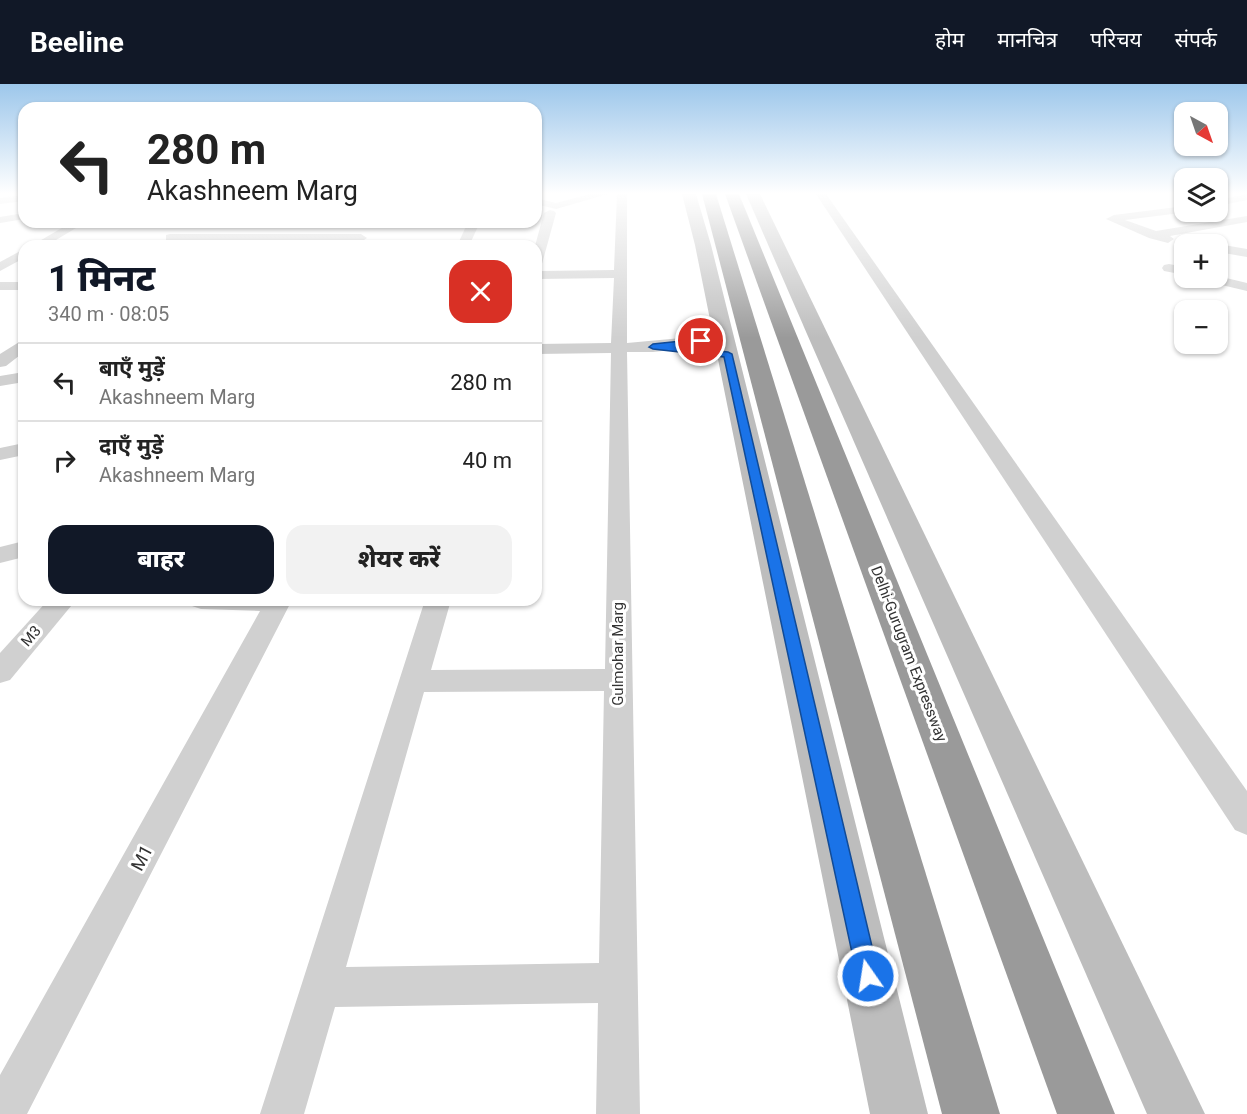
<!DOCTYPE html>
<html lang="hi">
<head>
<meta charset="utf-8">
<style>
	:root { --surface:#fff; --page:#f2f2f2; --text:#222; --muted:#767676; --line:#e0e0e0; --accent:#111827 }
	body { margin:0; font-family:Roboto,"Noto Sans Devanagari",sans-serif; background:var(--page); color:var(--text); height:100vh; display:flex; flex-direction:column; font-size:22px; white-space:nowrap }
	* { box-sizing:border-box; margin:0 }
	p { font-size:20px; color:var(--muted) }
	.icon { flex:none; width:33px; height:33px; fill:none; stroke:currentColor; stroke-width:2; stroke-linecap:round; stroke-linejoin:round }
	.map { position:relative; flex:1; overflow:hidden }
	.sheet { position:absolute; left:18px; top:156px; width:524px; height:366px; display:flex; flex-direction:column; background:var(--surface); border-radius:18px; box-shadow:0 2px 4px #0004 }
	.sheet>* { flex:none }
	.hud { position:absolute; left:18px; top:18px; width:524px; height:126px; border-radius:18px; box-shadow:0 2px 4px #0004; background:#fff; color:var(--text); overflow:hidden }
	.needle { width:39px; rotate:140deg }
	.controls { position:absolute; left:1174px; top:18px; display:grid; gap:12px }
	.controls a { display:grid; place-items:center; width:54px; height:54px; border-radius:12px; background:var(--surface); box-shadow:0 2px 4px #0004; font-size:30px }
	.pin { position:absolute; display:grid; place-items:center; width:51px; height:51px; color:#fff; margin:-26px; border:3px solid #fff; border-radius:50%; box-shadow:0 2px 6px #0007 }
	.me { position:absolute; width:66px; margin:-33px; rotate:347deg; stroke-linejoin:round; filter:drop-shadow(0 0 4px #0008) }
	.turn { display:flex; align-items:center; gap:21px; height:126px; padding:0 30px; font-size:27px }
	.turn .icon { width:78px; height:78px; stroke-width:2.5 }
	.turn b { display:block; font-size:42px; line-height:51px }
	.round { display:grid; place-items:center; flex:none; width:63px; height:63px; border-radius:18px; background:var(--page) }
	.overview { display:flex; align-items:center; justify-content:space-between; height:102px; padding:0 30px }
	h1 { font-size:36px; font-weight:800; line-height:45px; color:var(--accent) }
	.button { display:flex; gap:12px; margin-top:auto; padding:12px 30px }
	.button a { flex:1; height:69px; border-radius:18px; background:var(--accent); color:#fff; font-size:24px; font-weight:800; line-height:69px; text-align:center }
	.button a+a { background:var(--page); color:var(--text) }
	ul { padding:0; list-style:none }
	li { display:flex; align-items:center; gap:18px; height:78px; padding:0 30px; border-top:2px solid var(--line) }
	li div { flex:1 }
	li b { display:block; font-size:22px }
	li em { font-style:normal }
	header { display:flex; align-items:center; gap:36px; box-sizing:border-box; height:84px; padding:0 30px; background:var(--accent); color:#fff }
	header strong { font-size:28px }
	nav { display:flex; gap:33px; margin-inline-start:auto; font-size:21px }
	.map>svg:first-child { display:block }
</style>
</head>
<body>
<header>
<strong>Beeline</strong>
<nav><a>होम</a><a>मानचित्र</a><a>परिचय</a><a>संपर्क</a></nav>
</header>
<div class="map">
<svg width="1247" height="1030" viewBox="0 0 1247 1030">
	<rect width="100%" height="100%" fill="#fff"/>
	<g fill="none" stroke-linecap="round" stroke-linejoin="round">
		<g fill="#d0d0d0" fill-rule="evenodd">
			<polygon points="590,110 608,110 556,125 536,120 536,114 556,119"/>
			<path d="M617,110H627V259L725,250L733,255L725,260L653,268H627L640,1030H596L598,919L335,923L304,1030H260L425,516H451L431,586L605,585L611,269L536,270V260L611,259L614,194L536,195L535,162L544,129L550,126L554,127L556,129L540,187L614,186ZM604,607L599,879L346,883L424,608Z"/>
			<polygon points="816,110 826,110 1247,707 1247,751 1235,746"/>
			<polygon points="1247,110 1247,116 1218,122 1218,116"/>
			<polygon points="24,111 24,117 0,120 0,114"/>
			<polygon points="1185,122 1185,128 1188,128 1125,136 1156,147 1247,132 1247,138 1170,152 1174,155 1168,159 1149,154 1106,135 1114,131"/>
			<polygon points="24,129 24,135 0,139 0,133"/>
			<polygon points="72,138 86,138 46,162 31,162"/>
			<polygon points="468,138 480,138 469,162 457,162"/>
			<polygon points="170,150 361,150 367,154 361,158 166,157 166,151"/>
			<polygon points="1218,160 1247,165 1247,173 1218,168"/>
			<polygon points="24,165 24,174 0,187 0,178"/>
			<polygon points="1169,180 1185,183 1185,191 1164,187 1162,184 1164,181"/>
			<polygon points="1218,192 1247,199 1247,207 1205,197 1203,194"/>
			<rect x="0" y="198" width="24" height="8"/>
			<polygon points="24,255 24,268 6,282 0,283 0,270"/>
			<polygon points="24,288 24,298 0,302 0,292"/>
			<polygon points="24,359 24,371 0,376 0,364"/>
			<polygon points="24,457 24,473 0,479 0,463"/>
			<polygon points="48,516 76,516 10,596 0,599 0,569"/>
			<polygon points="188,516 292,516 27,1030 0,1030 0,991 260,527 201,525 192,522"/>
		</g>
		<g fill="#bdbdbd" fill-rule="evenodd">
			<polygon points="682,110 696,110 711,161 928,1030 870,1030 695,161"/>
			<polygon points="746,110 760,110 1205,1030 1147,1030"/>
		</g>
		<g fill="#9a9a9a" fill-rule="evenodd">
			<polygon points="702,110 716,110 1000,1030 942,1030"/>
			<polygon points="725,110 739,110 1115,1030 1057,1030"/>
		</g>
	</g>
	<linearGradient id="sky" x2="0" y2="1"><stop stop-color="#9dc7eb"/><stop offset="0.43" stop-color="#fff"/><stop offset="1" stop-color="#fff" stop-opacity="0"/></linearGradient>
	<rect width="1247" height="254" fill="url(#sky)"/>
	<polygon fill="#1a73e8" stroke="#114b97" stroke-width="1.5" points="701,255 704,256 704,259 678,263 728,268 732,270 879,892 876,899 868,902 861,899 857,892 724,273 653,265 649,263 653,260"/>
	<g text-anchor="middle" stroke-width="6" stroke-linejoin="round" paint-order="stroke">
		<g font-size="15" fill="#333" stroke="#fff">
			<text transform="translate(31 552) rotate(-49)" y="5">M3</text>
			<text transform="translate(618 570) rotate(-90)" y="5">Gulmohar Marg</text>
			<text transform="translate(909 570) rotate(69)" y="5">Delhi-Gurugram Expressway</text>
		</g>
		<g font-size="18" fill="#333" stroke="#fff">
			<text transform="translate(142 774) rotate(-62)" y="6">M1</text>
		</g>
	</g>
</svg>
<div class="controls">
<a><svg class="needle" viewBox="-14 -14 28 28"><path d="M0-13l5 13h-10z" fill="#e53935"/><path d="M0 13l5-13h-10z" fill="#767676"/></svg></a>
<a><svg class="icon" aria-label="layers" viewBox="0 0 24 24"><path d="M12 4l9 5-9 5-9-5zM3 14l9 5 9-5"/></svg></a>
<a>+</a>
<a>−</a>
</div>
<div class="pin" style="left:701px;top:257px;background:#d93025"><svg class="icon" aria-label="arrive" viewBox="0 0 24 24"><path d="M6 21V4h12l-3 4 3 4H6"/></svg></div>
<svg class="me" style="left:868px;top:892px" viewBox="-20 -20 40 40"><circle r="17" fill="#1a73e8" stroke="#fff" stroke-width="3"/><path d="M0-11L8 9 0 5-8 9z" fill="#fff"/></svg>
<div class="hud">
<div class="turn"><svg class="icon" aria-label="left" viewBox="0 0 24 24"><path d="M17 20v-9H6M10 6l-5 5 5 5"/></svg><div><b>280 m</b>Akashneem Marg</div></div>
</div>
<section class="sheet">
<div class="overview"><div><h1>1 मिनट</h1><p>340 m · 08:05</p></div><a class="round" style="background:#d93025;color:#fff"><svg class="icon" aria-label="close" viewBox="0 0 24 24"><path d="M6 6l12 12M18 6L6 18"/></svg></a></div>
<ul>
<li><svg class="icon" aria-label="left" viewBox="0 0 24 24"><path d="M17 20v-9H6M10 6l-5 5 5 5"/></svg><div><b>बाएँ मुड़ें</b><p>Akashneem Marg</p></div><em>280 m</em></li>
<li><svg class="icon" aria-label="right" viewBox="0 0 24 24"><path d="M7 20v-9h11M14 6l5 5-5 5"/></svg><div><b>दाएँ मुड़ें</b><p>Akashneem Marg</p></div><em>40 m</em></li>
</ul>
<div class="button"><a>बाहर</a><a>शेयर करें</a></div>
</section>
</div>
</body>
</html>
